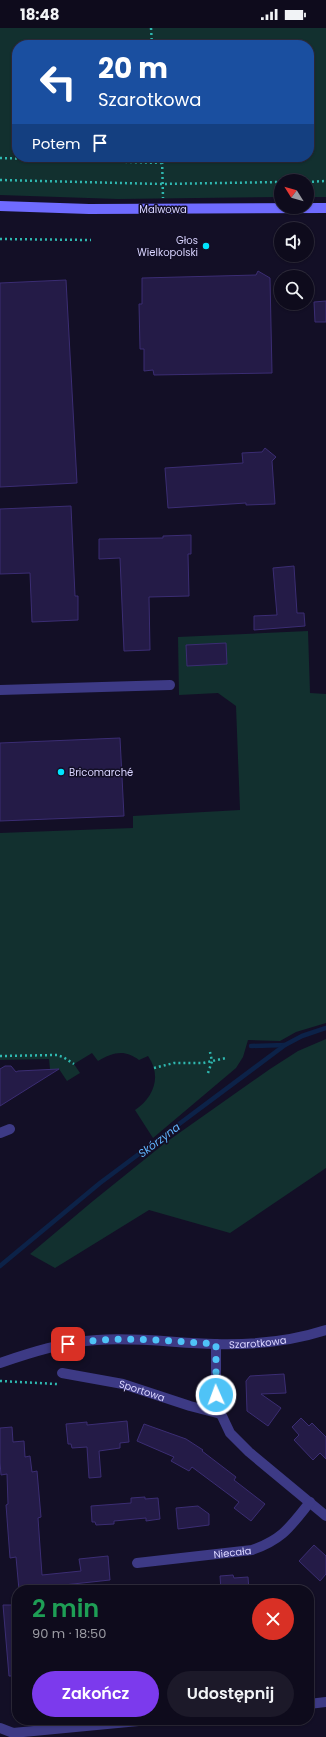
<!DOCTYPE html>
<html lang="pl">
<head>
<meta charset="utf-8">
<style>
	:root { --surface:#0e0b1c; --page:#1c1929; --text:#f1f3f6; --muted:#9b9ba3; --line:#2e2b3b; --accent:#7c3aed }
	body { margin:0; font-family:Poppins,sans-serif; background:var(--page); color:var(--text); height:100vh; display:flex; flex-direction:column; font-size:15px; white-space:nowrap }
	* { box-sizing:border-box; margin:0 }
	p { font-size:13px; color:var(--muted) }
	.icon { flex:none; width:22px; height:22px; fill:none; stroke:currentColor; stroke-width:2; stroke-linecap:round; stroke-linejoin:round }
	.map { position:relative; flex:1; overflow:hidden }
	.drawer { position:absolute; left:12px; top:1557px; width:302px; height:140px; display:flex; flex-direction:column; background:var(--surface); border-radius:16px; box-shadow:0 1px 3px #0004,0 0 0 1px var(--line) }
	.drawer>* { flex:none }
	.guide { position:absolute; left:12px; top:12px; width:302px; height:122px; border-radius:16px; box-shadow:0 1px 3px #0004,0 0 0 1px var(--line); background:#1a4fa0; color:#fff; overflow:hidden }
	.needle { width:26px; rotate:307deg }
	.buttons { position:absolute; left:274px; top:146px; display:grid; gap:8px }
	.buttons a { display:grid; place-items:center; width:40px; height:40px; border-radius:50%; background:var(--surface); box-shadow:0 1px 3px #0004,0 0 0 1px var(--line); font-size:20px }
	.pin { position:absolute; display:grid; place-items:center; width:34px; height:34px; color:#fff; margin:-17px; border-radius:8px; box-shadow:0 2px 6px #0006 }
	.me { position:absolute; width:44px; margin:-22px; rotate:358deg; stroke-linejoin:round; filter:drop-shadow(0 0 3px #0008) }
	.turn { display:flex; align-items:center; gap:14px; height:84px; padding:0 20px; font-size:18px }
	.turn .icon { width:52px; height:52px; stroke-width:2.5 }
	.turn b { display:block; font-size:28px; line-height:34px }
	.then { display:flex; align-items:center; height:38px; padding:0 20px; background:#0003; gap:8px; font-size:15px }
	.round { display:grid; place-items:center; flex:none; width:42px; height:42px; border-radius:21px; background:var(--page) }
	.summary { display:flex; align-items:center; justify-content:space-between; height:68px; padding:0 20px }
	h1 { font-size:24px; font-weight:600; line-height:30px; color:#1e9e55 }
	.primary-button { display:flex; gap:8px; margin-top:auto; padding:8px 20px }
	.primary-button a { flex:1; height:46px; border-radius:24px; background:var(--accent); color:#fff; font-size:16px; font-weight:600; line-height:46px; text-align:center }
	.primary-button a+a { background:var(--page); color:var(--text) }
	.status { display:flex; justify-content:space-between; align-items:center; height:28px; padding:0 20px; background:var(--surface); direction:ltr }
	.status svg { height:11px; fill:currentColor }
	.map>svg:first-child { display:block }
</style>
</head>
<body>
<div class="status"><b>18:48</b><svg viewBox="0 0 49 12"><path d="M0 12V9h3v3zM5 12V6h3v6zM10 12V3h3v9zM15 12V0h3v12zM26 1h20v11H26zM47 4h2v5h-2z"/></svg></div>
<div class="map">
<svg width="326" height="1709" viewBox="0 0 326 1709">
	<rect width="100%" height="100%" fill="#130f26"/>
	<g fill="#12302f" fill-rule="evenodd">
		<path d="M0,0H326V169H307V153H281V169L118,171L0,167ZM17,17H309V129H17Z"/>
		<path d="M308,603L310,665L326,666V995L296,1004L280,1013L248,1012L243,1029L236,1040L153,1110L135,1082C154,1069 162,1048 148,1028L139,1032C125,1021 113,1024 98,1033L92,1025L74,1036L80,1045L67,1053L59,1041H50L49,1031L0,1032V805L133,800V788L240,782L236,678L218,665L179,667L178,609Z"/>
		<polygon points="326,1011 326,1140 230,1205 149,1182 55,1240 30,1226 93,1173 165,1115 270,1041 298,1023"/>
	</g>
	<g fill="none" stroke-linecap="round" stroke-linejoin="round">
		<g stroke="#0c2248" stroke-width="4.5">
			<polyline points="251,1018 285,1017"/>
			<polyline points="0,1238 100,1155 285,1017 302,1008 326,1000"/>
		</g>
	</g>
	<g fill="#241b47" stroke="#3b2d73">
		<polygon points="258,243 270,250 272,345 154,347 153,342 144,343 144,321 140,321 139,276 142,276 142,250 256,247"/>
		<polygon points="66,252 77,455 0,459 0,255"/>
		<polygon points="326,273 326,294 315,294 314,274"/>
		<polygon points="265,420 276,429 272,433 275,476 246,477 246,475 168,480 165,440 243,435 242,425 262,424"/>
		<polygon points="71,478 75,568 78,568 78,592 32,594 30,545 0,546 0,481"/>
		<polygon points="191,507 191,526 188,526 189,568 149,569 150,622 124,623 120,530 99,531 99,511 163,510 163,508"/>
		<polygon points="294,538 297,585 304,585 305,598 254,602 254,588 277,587 273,540"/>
		<polygon points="226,615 227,636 187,638 186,617"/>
		<polygon points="120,710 124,788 0,793 0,715"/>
		<polygon points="5,1038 11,1038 16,1044 18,1043 59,1041 0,1078 0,1041"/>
		<polygon points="284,1346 286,1365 261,1366 281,1380 268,1398 247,1383 246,1353 250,1348"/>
		<polygon points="301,1390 309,1398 312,1395 326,1409 326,1431 320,1425 313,1432 294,1412 299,1407 292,1399"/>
		<polygon points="127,1393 129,1414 120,1415 120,1420 99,1423 101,1449 89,1450 87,1419 72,1420 71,1416 68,1416 66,1396 87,1394 87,1397"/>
		<polygon points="144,1396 186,1411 203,1422 202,1423 236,1449 234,1452 265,1476 251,1493 234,1480 239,1474 192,1439 189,1443 171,1433 174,1429 137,1413"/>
		<polygon points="12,1399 13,1414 24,1413 25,1429 30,1428 32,1444 37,1443 41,1489 38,1490 42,1547 81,1543 79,1531 108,1528 110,1552 36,1560 36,1562 19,1562 16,1529 10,1530 6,1477 8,1476 7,1446 1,1447 0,1434 0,1400"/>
		<polygon points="145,1469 145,1471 158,1470 160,1491 146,1493 146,1490 114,1493 114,1496 96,1497 95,1494 92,1494 91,1478 131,1475 131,1470"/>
		<polygon points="198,1478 209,1486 209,1497 178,1501 176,1480"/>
		<polygon points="314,1517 326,1528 326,1546 320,1553 299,1533"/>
		<polygon points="233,1547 234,1550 248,1549 249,1562 221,1562 220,1548"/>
		<polygon points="3,1577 17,1577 17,1648 9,1648"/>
	</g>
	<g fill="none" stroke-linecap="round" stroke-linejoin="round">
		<g stroke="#2fb8b0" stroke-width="2.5" stroke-dasharray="2 3" stroke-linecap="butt">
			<polyline points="151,0 152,17"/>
			<polyline points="162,129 163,170"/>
			<polyline points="0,130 162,135"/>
			<polyline points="0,152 162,156 281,154"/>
			<polyline points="307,154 326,153"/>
			<polyline points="0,211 91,212"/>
			<polyline points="0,1028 57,1027 63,1029 74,1036"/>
			<polyline points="154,1040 174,1035 203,1035 226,1030"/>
			<polyline points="208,1045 212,1033 210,1024"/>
			<polyline points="0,1353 57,1356"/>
		</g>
		<g stroke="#3d3a85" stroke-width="10">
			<polyline points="0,662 170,657"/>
			<polyline points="0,1105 10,1101"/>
			<polyline points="216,1316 216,1367 221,1386 230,1405 249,1424 326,1488"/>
			<path id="s1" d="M0,1335C32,1324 64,1314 97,1312C136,1309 176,1315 215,1316C251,1317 292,1313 326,1302"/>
			<path id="s2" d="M62,1345L123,1356L190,1378L221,1386"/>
			<path id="s3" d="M137,1535L252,1522C283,1511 290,1499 310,1474"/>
			<polyline points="309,1676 326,1674"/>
			<polyline points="0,1700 13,1705 149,1692"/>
		</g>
		<polyline stroke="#6f6bff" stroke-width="10" points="0,178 89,181 326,180"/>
	</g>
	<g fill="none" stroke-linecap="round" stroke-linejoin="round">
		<path stroke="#4fc3f7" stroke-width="7" stroke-dasharray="0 12.6" d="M68,1316C117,1307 167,1313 216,1316V1367"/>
	</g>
	<g fill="#00e5ff" stroke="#130f26" stroke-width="1.5">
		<circle cx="206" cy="218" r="4"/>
		<circle cx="61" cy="744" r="4"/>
	</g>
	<g text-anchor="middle" stroke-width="3" stroke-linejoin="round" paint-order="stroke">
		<g font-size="10" fill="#d9d4ff" stroke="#130f26">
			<text x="163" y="185">Malwowa</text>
			<text dy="4" stroke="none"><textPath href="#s1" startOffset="261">Szarotkowa</textPath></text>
			<text dy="4" stroke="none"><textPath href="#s2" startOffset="82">Sportowa</textPath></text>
			<text dy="4" stroke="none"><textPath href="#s3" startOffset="96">Niecała</textPath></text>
		</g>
		<g font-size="10" fill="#d9d4ff" stroke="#130f26" text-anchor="end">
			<text x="198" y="216">Głos<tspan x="198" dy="12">Wielkopolski</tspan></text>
			<text x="69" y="748" text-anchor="start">Bricomarché</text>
		</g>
		<g font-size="11" font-style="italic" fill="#62b6ff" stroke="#130f26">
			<text transform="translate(159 1112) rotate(-37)" y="4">Skórzyna</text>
		</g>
	</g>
</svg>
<div class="buttons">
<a><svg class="needle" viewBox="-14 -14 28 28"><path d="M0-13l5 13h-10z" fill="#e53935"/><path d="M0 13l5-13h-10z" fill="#9b9ba3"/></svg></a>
<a><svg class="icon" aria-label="sound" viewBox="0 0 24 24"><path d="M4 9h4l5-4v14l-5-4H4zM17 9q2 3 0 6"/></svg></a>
<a><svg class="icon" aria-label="search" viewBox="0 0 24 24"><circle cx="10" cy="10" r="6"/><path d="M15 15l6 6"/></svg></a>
</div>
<div class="pin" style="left:68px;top:1316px;background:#d93025"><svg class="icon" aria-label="arrive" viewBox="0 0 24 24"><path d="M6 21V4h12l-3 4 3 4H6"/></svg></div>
<svg class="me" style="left:216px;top:1367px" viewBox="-20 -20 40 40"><circle r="17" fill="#4fc3f7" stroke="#fff" stroke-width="3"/><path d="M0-11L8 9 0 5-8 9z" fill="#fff"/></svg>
<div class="guide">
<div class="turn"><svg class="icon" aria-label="left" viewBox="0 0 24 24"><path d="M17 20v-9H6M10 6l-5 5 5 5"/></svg><div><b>20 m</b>Szarotkowa</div></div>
<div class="then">Potem<svg class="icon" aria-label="arrive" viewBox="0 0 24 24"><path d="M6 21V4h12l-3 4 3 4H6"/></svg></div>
</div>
<section class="drawer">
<div class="summary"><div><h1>2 min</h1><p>90 m · 18:50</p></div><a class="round" style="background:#d93025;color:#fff"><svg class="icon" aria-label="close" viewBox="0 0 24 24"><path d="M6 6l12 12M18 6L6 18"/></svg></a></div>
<div class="primary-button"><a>Zakończ</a><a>Udostępnij</a></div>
</section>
</div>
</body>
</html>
